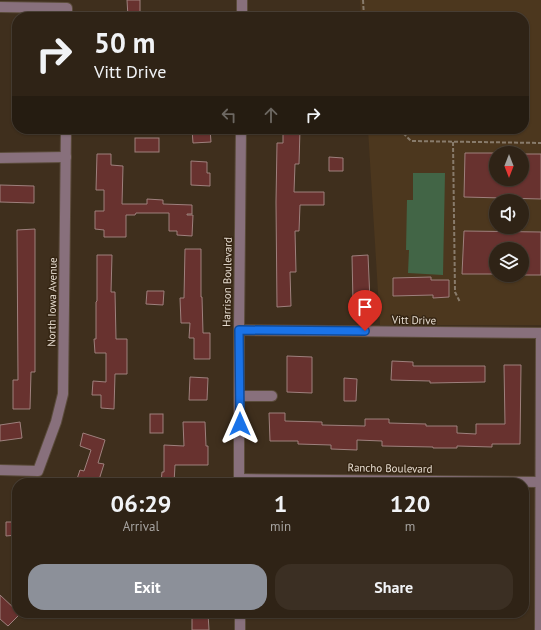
<!DOCTYPE html>
<html lang="en">
<head>
<meta charset="utf-8">
<style>
	:root { --surface:#2f2316; --page:#3b2f23; --text:#f1f3f6; --muted:#a7a4a1; --line:#4a4035; --accent:#8c9099 }
	body { margin:0; font-family:"PT Sans",sans-serif; background:var(--page); color:var(--text); height:100vh; display:flex; flex-direction:column; font-size:15px; white-space:nowrap }
	* { box-sizing:border-box; margin:0 }
	p { font-size:13px; color:var(--muted) }
	.icon { flex:none; width:22px; height:22px; fill:none; stroke:currentColor; stroke-width:2; stroke-linecap:round; stroke-linejoin:round }
	.map { position:relative; flex:1; overflow:hidden }
	.details { position:absolute; left:12px; top:478px; width:517px; height:140px; display:flex; flex-direction:column; background:var(--surface); border-radius:16px; box-shadow:0 1px 3px #0004,0 0 0 1px var(--line) }
	.details>* { flex:none }
	.hud { position:absolute; left:12px; top:12px; width:517px; height:122px; border-radius:16px; box-shadow:0 1px 3px #0004,0 0 0 1px var(--line); background:#2f2316; color:var(--text); overflow:hidden }
	.needle { width:26px; rotate:180deg }
	.buttons { position:absolute; left:489px; top:146px; display:grid; gap:8px }
	.buttons a { display:grid; place-items:center; width:40px; height:40px; border-radius:50%; background:var(--surface); box-shadow:0 1px 3px #0004,0 0 0 1px var(--line); font-size:20px }
	.pin { position:absolute; display:grid; place-items:center; width:34px; height:34px; color:#fff; margin:-41px -17px; border-radius:50% 50% 50% 0; rotate:-45deg; box-shadow:0 0 4px #0007 }
	.pin .icon { rotate:45deg }
	.me { position:absolute; width:44px; margin:-22px; rotate:0deg; stroke-linejoin:round; filter:drop-shadow(0 0 3px #0008) }
	.turn { display:flex; align-items:center; gap:14px; height:84px; padding:0 16px; font-size:18px }
	.turn .icon { width:52px; height:52px; stroke-width:2.5 }
	.turn b { display:block; font-size:28px; line-height:34px }
	.lanes { display:flex; align-items:center; height:38px; padding:0 16px; background:#0003; justify-content:center; gap:20px; direction:ltr }
	.lanes .off { opacity:.35 }
	.eta { display:flex; justify-content:space-evenly; align-items:center; height:68px; text-align:center }
	.eta b { font-size:24px; font-weight:600; line-height:28px }
	.cta { display:flex; gap:8px; margin-top:auto; padding:8px 16px }
	.cta a { flex:1; height:46px; border-radius:16px; background:var(--accent); color:#fff; font-size:16px; font-weight:600; line-height:46px; text-align:center }
	.cta a+a { background:var(--page); color:var(--text) }
	.map>svg:first-child { display:block }
</style>
</head>
<body>
<div class="map">
<svg width="541" height="630" viewBox="0 0 541 630">
	<rect width="100%" height="100%" fill="#3f2f1d"/>
	<path fill="#4c371e" fill-rule="evenodd" d="M360,0H541V325H380L368,129H524V17H361ZM496,153H522V179H496ZM496,201H522V227H496ZM496,249H522V275H496Z"/>
	<polygon fill="#426546" points="413,173 445,173 443,275 408,273 409,250 406,250 407,200 413,200"/>
	<g fill="#68322f" stroke="#9e807d">
		<polygon points="127,0 140,0 140,17 128,17"/>
		<polygon points="192,129 210,129 211,142 193,143"/>
		<polygon points="283,129 300,129 299,164 295,164 294,192 324,192 324,205 300,205 299,231 295,231 296,272 290,272 291,306 277,307 276,202 277,143 283,143"/>
		<rect x="135" y="138" width="24" height="14"/>
		<polygon points="465,153 496,153 496,179 522,179 522,154 541,154 541,199 464,197"/>
		<polygon points="97,154 111,154 111,165 123,166 122,204 147,204 147,199 163,200 163,204 192,205 192,214 187,214 187,215 193,215 192,236 177,235 177,231 169,231 169,213 136,213 135,215 126,215 126,237 104,237 104,230 95,229 95,211 104,211 104,190 96,190"/>
		<polygon points="329,157 343,158 343,171 329,171"/>
		<polygon points="191,161 207,162 207,173 210,173 210,186 191,185"/>
		<polygon points="0,185 34,186 34,203 0,202"/>
		<polygon points="35,229 35,372 31,372 30,409 13,409 13,380 18,380 17,230"/>
		<polygon points="464,231 541,232 541,275 522,275 522,249 496,249 496,274 462,274"/>
		<polygon points="185,249 201,249 201,297 202,297 203,333 210,333 210,359 194,359 194,338 189,338 190,323 181,323 180,298 184,298"/>
		<polygon points="97,255 112,255 111,292 115,292 116,339 127,339 127,374 115,374 114,409 101,408 101,395 92,395 93,381 106,382 106,353 95,353 94,339 96,339 96,302 97,301"/>
		<polygon points="368,255 370,301 353,302 352,256"/>
		<polygon points="431,277 431,280 449,280 449,297 433,298 433,295 393,296 393,278"/>
		<polygon points="147,291 164,291 163,305 146,304"/>
		<polygon points="287,356 312,357 312,393 287,392"/>
		<polygon points="392,361 413,362 413,366 485,366 485,382 430,383 430,381 391,380"/>
		<polygon points="504,365 521,365 520,444 492,444 492,447 457,446 457,448 433,448 433,447 382,446 382,441 357,440 357,450 331,449 331,445 298,444 298,441 270,441 269,413 285,413 285,421 322,422 322,425 365,426 365,419 389,419 389,423 426,424 426,426 457,426 457,433 476,434 476,424 505,424"/>
		<polygon points="190,377 208,378 207,400 189,400"/>
		<polygon points="344,378 357,379 356,401 344,401"/>
		<rect x="150" y="414" width="13" height="19"/>
		<polygon points="20,422 22,438 0,441 0,425"/>
		<polygon points="183,422 205,422 206,446 208,446 208,465 175,465 174,483 161,483 162,472 164,472 164,445 184,446"/>
		<polygon points="83,433 105,440 98,463 104,464 98,483 79,483 80,480 77,479 80,470 84,471 91,450 80,446"/>
		<polygon points="6,522 17,522 17,535 6,536"/>
		<polygon points="0,595 17,611 17,613 20,614 8,626 0,619"/>
		<polygon points="192,613 208,613 209,630 192,630"/>
	</g>
	<g fill="none" stroke-linecap="round" stroke-linejoin="round">
		<defs>
			<g id="minor">
				<polyline points="0,7 67,8 67,17"/>
				<polyline points="242,17 242,0"/>
				<polyline points="0,158 66,157"/>
				<polyline points="239,330 541,333"/>
				<polyline points="240,396 272,396"/>
				<polyline points="0,470 38,471 56,422 63,394 66,129"/>
				<polyline points="239,479 541,482"/>
				<polyline points="239,483 239,330 241,129"/>
				<polyline points="240,613 240,630"/>
				<polyline points="540,630 541,339"/>
			</g>
		</defs>
		<use href="#minor" stroke="#5a4b3a" stroke-width="12"/>
		<g stroke="#887b6b" stroke-width="2" stroke-dasharray="4 2" stroke-linecap="butt">
			<polyline points="363,0 364,17"/>
			<polyline points="399,129 411,141 541,143"/>
			<polyline points="453,142 455,292 460,302"/>
		</g>
		<use href="#minor" stroke="#88707c" stroke-width="10"/>
	</g>
	<g fill="none" stroke-linecap="round" stroke-linejoin="round">
		<defs>
			<polyline id="route" points="240,424 239,330 365,331"/>
		</defs>
		<use href="#route" stroke="#114b97" stroke-width="10"/>
		<use href="#route" stroke="#1a73e8" stroke-width="7"/>
	</g>
	<g text-anchor="middle" stroke-width="3" stroke-linejoin="round" paint-order="stroke">
		<g font-size="11" fill="#e7ddd1" stroke="#352513">
			<text transform="translate(227 282) rotate(-89)" y="4">Harrison Boulevard</text>
			<text transform="translate(52 302) rotate(-89)" y="4">North Iowa Avenue</text>
			<text transform="translate(414 320) rotate(1)" y="4">Vitt Drive</text>
			<text transform="translate(390 468) rotate(1)" y="4">Rancho Boulevard</text>
		</g>
	</g>
</svg>
<div class="buttons">
<a><svg class="needle" viewBox="-14 -14 28 28"><path d="M0-13l5 13h-10z" fill="#e53935"/><path d="M0 13l5-13h-10z" fill="#a7a4a1"/></svg></a>
<a><svg class="icon" aria-label="sound" viewBox="0 0 24 24"><path d="M4 9h4l5-4v14l-5-4H4zM17 9q2 3 0 6"/></svg></a>
<a><svg class="icon" aria-label="layers" viewBox="0 0 24 24"><path d="M12 4l9 5-9 5-9-5zM3 14l9 5 9-5"/></svg></a>
</div>
<div class="pin" style="left:365px;top:331px;background:#d93025"><svg class="icon" aria-label="arrive" viewBox="0 0 24 24"><path d="M6 21V4h12l-3 4 3 4H6"/></svg></div>
<svg class="me" style="left:240px;top:424px" viewBox="-20 -20 40 40"><path d="M0-17L14 15 0 8-14 15z" fill="#1a73e8" stroke="#fff" stroke-width="4"/></svg>
<div class="hud">
<div class="turn"><svg class="icon" aria-label="right" viewBox="0 0 24 24"><path d="M7 20v-9h11M14 6l5 5-5 5"/></svg><div><b>50 m</b>Vitt Drive</div></div>
<div class="lanes"><svg class="icon off" aria-label="left" viewBox="0 0 24 24"><path d="M17 20v-9H6M10 6l-5 5 5 5"/></svg><svg class="icon off" aria-label="ahead" viewBox="0 0 24 24"><path d="M12 20V5M6 11l6-6 6 6"/></svg><svg class="icon" aria-label="right" viewBox="0 0 24 24"><path d="M7 20v-9h11M14 6l5 5-5 5"/></svg></div>
</div>
<section class="details">
<div class="eta">
<div><b>06:29</b><p>Arrival</p></div>
<div><b>1</b><p>min</p></div>
<div><b>120</b><p>m</p></div>
</div>
<div class="cta"><a>Exit</a><a>Share</a></div>
</section>
</div>
</body>
</html>
